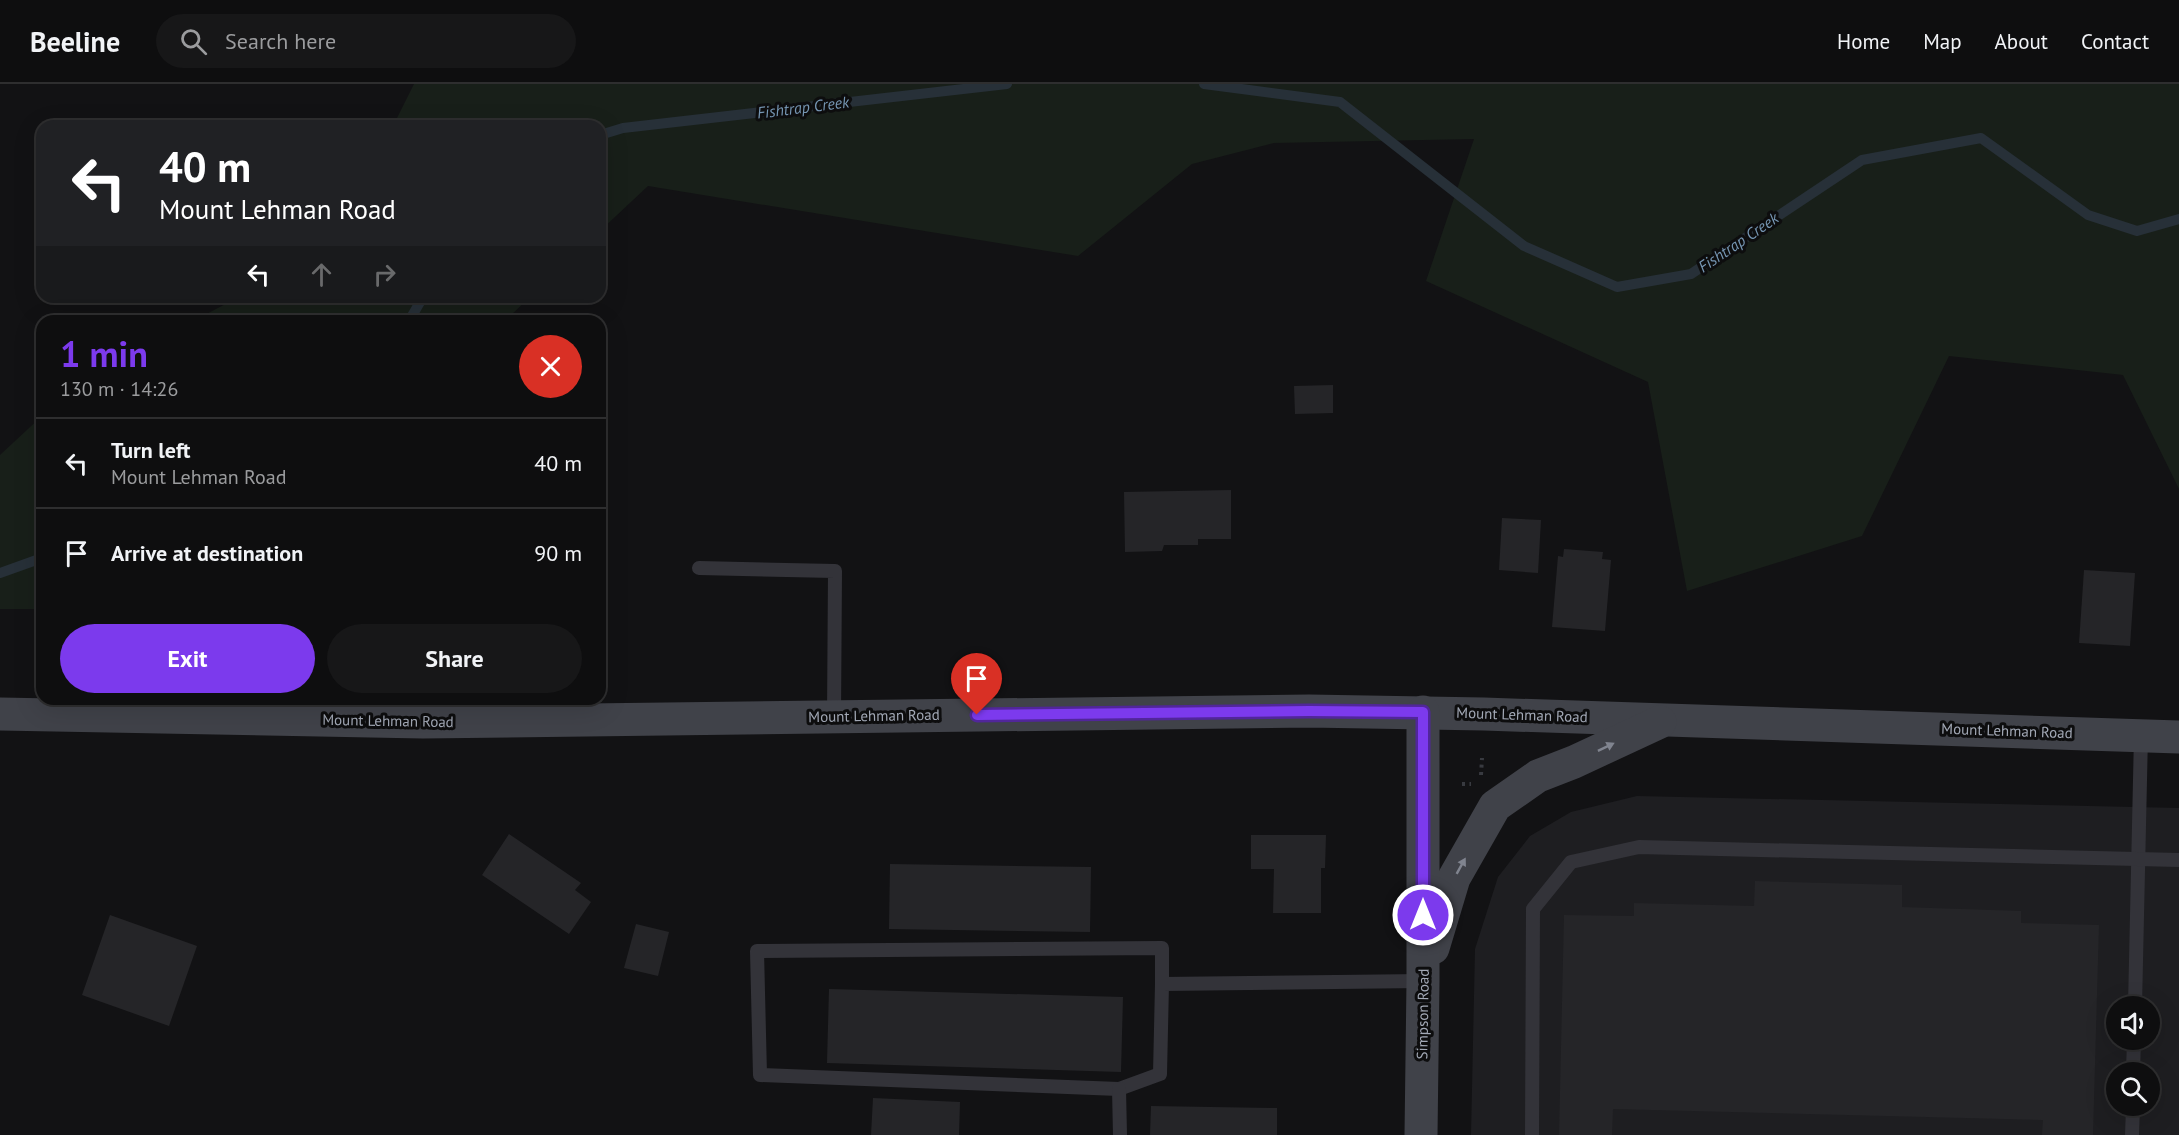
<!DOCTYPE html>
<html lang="en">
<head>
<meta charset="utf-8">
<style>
	:root { --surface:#0e0e0f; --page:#171718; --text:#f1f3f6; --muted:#9b9c9e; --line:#2e2e2f; --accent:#7c3aed }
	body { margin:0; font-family:"PT Sans",sans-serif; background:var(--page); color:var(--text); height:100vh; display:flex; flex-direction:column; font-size:22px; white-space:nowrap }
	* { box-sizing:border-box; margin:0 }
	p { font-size:20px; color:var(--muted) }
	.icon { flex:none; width:33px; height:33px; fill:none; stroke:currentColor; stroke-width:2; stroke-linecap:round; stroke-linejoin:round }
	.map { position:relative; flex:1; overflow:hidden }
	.details { position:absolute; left:36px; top:231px; width:570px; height:390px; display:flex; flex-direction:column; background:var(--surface); border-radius:18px; box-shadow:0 6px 24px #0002,0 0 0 2px var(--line) }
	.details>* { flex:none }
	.top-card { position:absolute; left:36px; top:36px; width:570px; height:183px; border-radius:18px; box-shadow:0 6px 24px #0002,0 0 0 2px var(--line); background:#202124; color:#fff; overflow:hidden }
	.tools { position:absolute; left:2106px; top:912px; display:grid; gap:12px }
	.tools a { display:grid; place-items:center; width:54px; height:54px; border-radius:50%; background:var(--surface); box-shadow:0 6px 24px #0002,0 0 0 2px var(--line); font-size:30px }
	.pin { position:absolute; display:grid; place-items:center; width:51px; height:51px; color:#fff; margin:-62px -26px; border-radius:50% 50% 50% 0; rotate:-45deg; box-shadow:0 0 6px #0007 }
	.pin .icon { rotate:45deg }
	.me { position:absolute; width:66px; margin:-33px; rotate:0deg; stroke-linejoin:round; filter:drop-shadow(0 0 4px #0008) }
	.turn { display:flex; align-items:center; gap:21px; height:126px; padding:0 24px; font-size:27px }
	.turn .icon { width:78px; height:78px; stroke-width:2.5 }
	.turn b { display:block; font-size:42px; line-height:51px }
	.lanes { display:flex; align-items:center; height:57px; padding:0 24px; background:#0003; justify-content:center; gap:30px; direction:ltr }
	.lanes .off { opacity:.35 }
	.round { display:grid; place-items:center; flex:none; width:63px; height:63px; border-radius:32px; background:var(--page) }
	.head { display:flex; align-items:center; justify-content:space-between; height:102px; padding:0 24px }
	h1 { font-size:36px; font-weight:700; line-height:45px; color:var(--accent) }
	.cta { display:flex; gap:12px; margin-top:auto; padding:12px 24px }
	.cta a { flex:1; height:69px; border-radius:36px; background:var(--accent); color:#fff; font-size:24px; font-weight:700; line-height:69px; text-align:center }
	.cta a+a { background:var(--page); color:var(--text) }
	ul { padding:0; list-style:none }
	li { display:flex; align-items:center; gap:18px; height:90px; padding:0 24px; border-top:2px solid var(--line) }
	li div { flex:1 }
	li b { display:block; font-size:22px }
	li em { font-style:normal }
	header { display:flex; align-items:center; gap:36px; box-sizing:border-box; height:84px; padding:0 30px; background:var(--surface); border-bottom:2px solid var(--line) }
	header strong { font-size:28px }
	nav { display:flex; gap:33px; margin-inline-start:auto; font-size:21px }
	.search { width:420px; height:54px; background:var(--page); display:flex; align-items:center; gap:15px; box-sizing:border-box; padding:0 21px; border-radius:33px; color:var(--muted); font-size:22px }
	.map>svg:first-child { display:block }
</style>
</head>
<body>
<header>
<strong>Beeline</strong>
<div class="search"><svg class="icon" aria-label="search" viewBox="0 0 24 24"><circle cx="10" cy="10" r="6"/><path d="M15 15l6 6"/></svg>Search here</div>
<nav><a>Home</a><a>Map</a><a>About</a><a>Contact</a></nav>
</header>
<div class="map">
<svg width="2179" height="1051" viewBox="0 0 2179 1051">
	<rect width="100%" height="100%" fill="#121214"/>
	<path fill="#1e1e21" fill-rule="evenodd" d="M1637,712L2179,724V1051H1471L1475,865L1498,793L1530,752L1571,728ZM2116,922H2150V956H2116ZM2116,988H2150V1022H2116Z"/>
	<g fill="#181f19">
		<polygon points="414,0 2179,0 2179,405 2123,291 1949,272 1862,452 1687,507 1648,298 1426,197 1474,55 1274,59 1192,80 1078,172 648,102 600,147 600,42 393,42"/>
		<polygon points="239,213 530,213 505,237 193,237"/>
		<polygon points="42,332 42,525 0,525 0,371"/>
	</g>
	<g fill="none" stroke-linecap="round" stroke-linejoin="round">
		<g stroke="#273038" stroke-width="10">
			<polyline points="1204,0 1340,18 1524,162 1617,203 1691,190 1862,76 1981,54 2088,131 2137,147 2179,135"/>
			<polyline points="600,51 623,44 1007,0"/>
			<polyline points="409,237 423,213"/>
			<polyline points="0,489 42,474"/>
		</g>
	</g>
	<g fill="#252528">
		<polygon points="1333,301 1333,329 1295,330 1294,302"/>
		<polygon points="1231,406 1231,455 1198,455 1198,461 1164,461 1162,467 1125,468 1124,408"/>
		<polygon points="1502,434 1541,436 1538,489 1499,486"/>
		<polygon points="1564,465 1603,468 1602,475 1611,476 1605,547 1552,543 1558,472 1563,473"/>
		<polygon points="2084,486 2135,489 2130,562 2079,559"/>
		<polygon points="509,750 581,799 575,806 591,818 569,850 482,791"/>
		<polygon points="1251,751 1326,751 1325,784 1321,784 1321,829 1273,829 1274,785 1251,785"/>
		<polygon points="890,780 1091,783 1090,848 889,845"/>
		<polygon points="1755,797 1902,801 1902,823 2021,827 2021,839 2099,841 2093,1051 2042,1051 2043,1036 1613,1025 1612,1051 1559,1051 1564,831 1634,832 1634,819 1754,822"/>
		<polygon points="110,831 197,862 169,942 82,911"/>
		<polygon points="636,840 669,848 658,892 624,884"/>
		<polygon points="829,905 1123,913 1121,988 827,979"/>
		<polygon points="873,1014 960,1018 959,1051 871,1051"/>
		<polygon points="1151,1022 1277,1024 1277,1051 1150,1051"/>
	</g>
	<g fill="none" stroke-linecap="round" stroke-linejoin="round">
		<g stroke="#383a40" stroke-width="4" stroke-dasharray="3 4.5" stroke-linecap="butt">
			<polyline points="1481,691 1482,674"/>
			<polyline points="1462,700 1471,700"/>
		</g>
		<g stroke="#333339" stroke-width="14">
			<polyline points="699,484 835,487 834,632"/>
			<polyline points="1162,900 1162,864 757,867 760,991 1119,1005 1160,990 1162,900 1423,897"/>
			<polyline points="2135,922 2141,651"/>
			<polyline points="2133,988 2134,956"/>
			<polyline points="1119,1005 1120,1051"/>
			<polyline points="1532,1051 1533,825 1571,778 1639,763 2179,776"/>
			<polyline points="2132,1051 2133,1022"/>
		</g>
		<g stroke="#404249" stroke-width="33">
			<polyline points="0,630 423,638 1309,627 1484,630 2179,653"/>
			<polyline points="1433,864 1454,794 1495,722 1538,692 1574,678 1660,638"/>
			<polyline points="1421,1051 1423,897 1423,628"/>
		</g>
	</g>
	<defs><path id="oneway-solid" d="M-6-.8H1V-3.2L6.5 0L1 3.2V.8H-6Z" transform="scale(1.5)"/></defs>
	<g fill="#80848f">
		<use href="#oneway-solid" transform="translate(1606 663) rotate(-26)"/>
		<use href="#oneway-solid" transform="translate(1461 782) rotate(-61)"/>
	</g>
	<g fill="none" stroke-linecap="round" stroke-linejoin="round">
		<defs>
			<polyline id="route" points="977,631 1309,627 1423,628 1423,831"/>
		</defs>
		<use href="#route" stroke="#51269a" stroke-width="15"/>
		<use href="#route" stroke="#7c3aed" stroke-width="10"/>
	</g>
	<g text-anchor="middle" stroke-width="6" stroke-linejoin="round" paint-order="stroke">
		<g font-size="15" fill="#a2a8b5" stroke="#0d0d0e">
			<text transform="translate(1522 631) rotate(2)" y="5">Mount Lehman Road</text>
			<text transform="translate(874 632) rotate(-1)" y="5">Mount Lehman Road</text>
			<text transform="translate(388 637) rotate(1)" y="5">Mount Lehman Road</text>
			<text transform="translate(2007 647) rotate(2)" y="5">Mount Lehman Road</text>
			<text transform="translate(1423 930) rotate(-89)" y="5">Simpson Road</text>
		</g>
		<g font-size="16" font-style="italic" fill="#7696b3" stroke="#0d0d0e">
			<text transform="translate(803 23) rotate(-7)" y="6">Fishtrap Creek</text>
			<text transform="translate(1738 158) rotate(-34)" y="6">Fishtrap Creek</text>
		</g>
	</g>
</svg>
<div class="tools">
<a><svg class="icon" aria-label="sound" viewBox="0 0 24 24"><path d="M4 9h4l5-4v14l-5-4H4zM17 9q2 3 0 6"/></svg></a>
<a><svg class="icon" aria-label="search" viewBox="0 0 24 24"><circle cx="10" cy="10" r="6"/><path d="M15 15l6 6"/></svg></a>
</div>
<div class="pin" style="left:977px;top:631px;background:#d93025"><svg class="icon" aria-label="arrive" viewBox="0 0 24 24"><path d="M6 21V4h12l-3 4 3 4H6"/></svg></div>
<svg class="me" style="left:1423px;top:831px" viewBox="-20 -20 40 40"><circle r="17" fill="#7c3aed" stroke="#fff" stroke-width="3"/><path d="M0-11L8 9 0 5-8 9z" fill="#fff"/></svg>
<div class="top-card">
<div class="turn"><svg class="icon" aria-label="left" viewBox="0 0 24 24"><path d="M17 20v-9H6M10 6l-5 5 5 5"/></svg><div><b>40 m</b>Mount Lehman Road</div></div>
<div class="lanes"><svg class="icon" aria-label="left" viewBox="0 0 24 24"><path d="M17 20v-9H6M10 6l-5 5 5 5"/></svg><svg class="icon off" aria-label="ahead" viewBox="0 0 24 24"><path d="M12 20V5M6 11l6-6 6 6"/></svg><svg class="icon off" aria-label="right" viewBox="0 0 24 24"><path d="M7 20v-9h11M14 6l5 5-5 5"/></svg></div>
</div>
<section class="details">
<div class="head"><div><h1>1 min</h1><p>130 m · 14:26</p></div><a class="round" style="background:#d93025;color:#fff"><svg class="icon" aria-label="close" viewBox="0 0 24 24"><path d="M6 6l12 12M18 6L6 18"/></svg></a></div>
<ul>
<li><svg class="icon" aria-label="left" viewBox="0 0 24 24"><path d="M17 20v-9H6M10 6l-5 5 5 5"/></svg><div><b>Turn left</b><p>Mount Lehman Road</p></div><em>40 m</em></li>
<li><svg class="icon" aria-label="arrive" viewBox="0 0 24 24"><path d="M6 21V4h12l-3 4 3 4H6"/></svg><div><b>Arrive at destination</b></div><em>90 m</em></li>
</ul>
<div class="cta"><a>Exit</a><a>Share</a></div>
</section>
</div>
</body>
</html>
